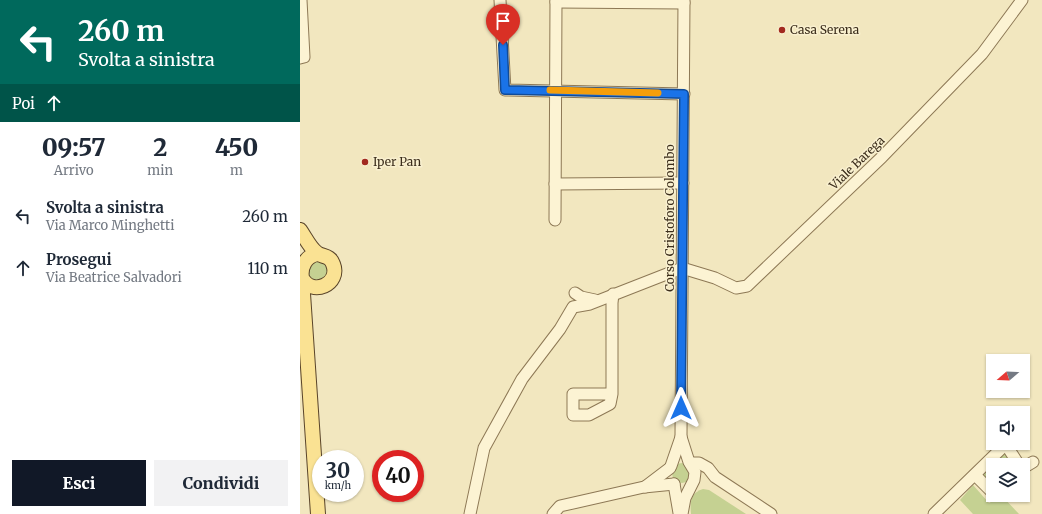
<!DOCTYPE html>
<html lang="it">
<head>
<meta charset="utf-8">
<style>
	:root { --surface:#fff; --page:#f2f2f3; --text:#1f2937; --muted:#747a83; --accent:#111827 }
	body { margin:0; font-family:Merriweather,serif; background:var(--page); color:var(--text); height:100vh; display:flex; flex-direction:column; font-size:15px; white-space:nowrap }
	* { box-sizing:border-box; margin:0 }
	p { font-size:13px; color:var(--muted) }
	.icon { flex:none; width:22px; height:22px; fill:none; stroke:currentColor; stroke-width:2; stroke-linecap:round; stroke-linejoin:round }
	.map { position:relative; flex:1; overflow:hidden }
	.drawer { display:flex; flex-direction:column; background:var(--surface); width:300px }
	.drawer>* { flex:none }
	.top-card { background:#00695c; color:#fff; overflow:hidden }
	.needle { width:26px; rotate:251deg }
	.fabs { position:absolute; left:686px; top:354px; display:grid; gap:8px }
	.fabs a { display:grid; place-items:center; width:44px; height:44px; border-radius:0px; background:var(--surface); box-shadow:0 1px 3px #0004; font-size:20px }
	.speed { position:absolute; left:12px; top:450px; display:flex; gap:8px; font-size:20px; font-weight:700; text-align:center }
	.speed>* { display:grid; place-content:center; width:52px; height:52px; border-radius:50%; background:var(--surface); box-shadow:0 1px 3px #0004; line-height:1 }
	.speed small { font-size:10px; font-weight:400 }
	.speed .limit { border:6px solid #d22; background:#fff; color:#111 }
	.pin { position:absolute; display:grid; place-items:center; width:34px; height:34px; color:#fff; margin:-41px -17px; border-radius:50% 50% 50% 0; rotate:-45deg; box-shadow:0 0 4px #0007 }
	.pin .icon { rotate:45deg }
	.me { position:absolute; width:44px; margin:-22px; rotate:0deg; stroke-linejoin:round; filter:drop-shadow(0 0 3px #0008) }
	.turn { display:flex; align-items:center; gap:14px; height:84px; padding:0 12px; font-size:18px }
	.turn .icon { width:52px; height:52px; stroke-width:2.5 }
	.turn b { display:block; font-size:28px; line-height:34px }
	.then { display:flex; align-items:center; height:38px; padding:0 12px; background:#0003; gap:8px; font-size:15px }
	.eta { display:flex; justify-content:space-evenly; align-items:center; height:68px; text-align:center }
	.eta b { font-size:24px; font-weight:800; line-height:28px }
	.cta { display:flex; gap:8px; margin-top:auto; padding:8px 12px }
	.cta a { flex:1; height:46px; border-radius:0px; background:var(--accent); color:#fff; font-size:16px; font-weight:800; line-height:46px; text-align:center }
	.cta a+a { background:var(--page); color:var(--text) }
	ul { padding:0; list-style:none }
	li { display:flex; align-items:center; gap:12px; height:52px; padding:0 12px }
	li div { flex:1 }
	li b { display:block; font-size:15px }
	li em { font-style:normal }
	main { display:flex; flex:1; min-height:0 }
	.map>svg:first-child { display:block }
</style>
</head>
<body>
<main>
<section class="drawer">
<div class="top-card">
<div class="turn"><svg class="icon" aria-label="left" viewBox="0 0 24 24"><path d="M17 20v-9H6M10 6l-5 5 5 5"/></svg><div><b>260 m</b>Svolta a sinistra</div></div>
<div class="then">Poi<svg class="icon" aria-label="ahead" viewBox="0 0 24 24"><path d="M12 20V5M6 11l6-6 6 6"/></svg></div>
</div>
<div class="eta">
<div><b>09:57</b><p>Arrivo</p></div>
<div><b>2</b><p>min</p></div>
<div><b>450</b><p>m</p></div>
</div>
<ul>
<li><svg class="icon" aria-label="left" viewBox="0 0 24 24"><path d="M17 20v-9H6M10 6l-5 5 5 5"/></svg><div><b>Svolta a sinistra</b><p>Via Marco Minghetti</p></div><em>260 m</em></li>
<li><svg class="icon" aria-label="ahead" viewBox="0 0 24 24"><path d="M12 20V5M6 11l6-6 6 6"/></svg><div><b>Prosegui</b><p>Via Beatrice Salvadori</p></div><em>110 m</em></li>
</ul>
<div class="cta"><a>Esci</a><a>Condividi</a></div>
</section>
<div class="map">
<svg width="742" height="514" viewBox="0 0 742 514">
	<rect width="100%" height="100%" fill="#f2e7bf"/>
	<g fill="#c5d192">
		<circle cx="18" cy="271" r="10"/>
		<polygon points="704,451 714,465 693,465 693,489 679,474"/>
		<circle cx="382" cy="473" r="10"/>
		<polygon points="673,485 689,503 702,496 719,514 673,514 660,500"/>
		<path d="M403,489L409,490L446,514H391C390,502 390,493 403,489Z"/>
	</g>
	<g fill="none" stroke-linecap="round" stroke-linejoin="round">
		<defs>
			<g id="minor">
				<polyline points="200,0 205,90 384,94"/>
				<polyline points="256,2 384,3"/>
				<polyline points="0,58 4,57 1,0"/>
				<polyline points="255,184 383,183"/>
				<polyline points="255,220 256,0"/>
				<polyline points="382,268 415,278 436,288 447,286 582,157 682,54 722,0"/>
				<polyline points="275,293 281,297 295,300"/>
				<polyline points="312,394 273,394 273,415 289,415 310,404 312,394 312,303 313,294"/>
				<polyline points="381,437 389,462 395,472 394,480 385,498 382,514"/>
				<polyline points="705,443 719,465"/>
				<polyline points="390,463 399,463 408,468 415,477 471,514"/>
				<polyline points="371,466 381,437 384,0"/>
				<polyline points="723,468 733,462"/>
				<polyline points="675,475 693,493"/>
				<polyline points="374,484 379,513"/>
				<polyline points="345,487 370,468"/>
				<polyline points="170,514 184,448 222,379 260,329 273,307 290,304 382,268"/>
				<polyline points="253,514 260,506 344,487 374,484"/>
				<polyline points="634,514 706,444"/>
			</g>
			<g id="major">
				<path d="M0,230C5,237 10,248 17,253C22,257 30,255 33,264C41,284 12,297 2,278C0,267 6,256 17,254"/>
				<polyline points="2,279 18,514"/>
			</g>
		</defs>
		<use href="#minor" stroke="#8d7855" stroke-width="13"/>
		<use href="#major" stroke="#5a452a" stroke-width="16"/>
		<use href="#minor" stroke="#fcf3d3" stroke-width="11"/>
		<use href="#major" stroke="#fae293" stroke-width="14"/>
	</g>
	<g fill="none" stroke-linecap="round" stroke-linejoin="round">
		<defs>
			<polyline id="route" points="203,45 205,90 384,94 381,408"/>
		</defs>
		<use href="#route" stroke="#114b97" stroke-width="10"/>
		<use href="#route" stroke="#1a73e8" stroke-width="7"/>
		<polyline stroke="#f59e0b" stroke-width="7" points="250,90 358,93"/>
	</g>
	<g fill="#a2291f" stroke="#f9f0cf" stroke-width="1.5">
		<circle cx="482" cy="30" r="4"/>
		<circle cx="65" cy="162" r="4"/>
	</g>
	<g text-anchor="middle" stroke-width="3" stroke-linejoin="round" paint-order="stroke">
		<g font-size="12" fill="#3b2d1b" stroke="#f9f0cf" text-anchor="start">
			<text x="490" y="34">Casa Serena</text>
			<text x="73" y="166">Iper Pan</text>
		</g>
		<g font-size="12" fill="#3b2d1b" stroke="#f9f0cf">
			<text transform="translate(557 163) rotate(-44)" y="4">Viale Barega</text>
			<text transform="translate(370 218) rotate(-90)" y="4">Corso Cristoforo Colombo</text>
		</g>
	</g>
</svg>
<div class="fabs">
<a><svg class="needle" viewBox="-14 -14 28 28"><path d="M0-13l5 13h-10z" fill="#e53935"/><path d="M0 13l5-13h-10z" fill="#747a83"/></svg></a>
<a><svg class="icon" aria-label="sound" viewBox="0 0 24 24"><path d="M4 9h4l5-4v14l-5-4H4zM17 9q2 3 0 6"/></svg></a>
<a><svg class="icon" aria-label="layers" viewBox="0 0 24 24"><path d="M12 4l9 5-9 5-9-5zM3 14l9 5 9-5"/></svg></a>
</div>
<div class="speed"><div>30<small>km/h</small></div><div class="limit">40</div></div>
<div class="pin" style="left:203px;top:45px;background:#d93025"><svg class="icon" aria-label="arrive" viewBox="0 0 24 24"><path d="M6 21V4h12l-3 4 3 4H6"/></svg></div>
<svg class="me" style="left:381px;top:408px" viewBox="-20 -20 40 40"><path d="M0-17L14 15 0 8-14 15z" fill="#1a73e8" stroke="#fff" stroke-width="4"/></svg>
</div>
</main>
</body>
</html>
